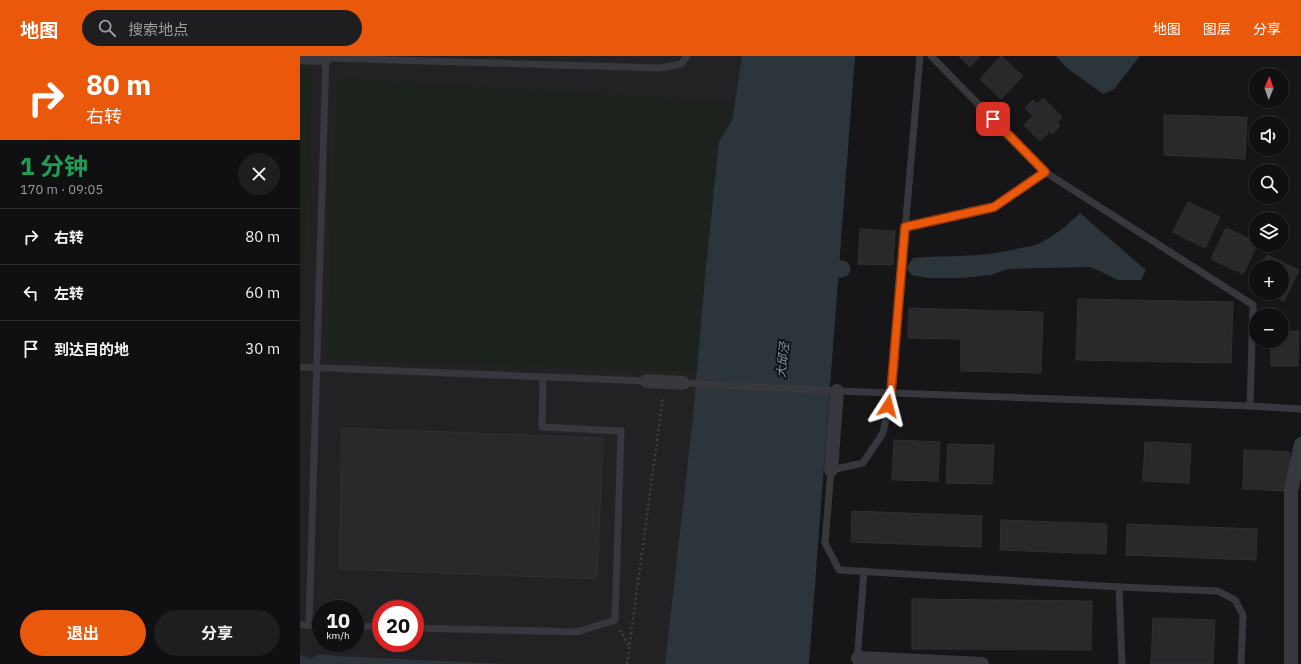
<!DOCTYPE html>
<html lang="zh">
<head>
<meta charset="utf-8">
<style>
	:root { --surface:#101012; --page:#1e1e20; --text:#f1f3f6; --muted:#9c9d9f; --line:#303032; --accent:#ea580c }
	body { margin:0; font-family:"IBM Plex Sans","Noto Sans SC",sans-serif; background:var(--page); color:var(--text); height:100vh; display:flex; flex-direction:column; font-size:15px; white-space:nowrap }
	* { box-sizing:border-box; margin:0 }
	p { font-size:13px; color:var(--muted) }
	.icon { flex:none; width:22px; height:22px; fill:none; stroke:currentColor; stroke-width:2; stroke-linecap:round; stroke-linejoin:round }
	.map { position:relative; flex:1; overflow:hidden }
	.panel { display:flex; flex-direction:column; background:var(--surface); width:300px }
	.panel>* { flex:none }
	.top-card { background:#ea580c; color:#fff; overflow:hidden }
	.needle { width:26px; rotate:2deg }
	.tools { position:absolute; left:949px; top:12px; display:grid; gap:8px }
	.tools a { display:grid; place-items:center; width:40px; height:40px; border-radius:50%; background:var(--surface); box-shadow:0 1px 3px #0004,0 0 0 1px var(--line); font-size:20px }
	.speed { position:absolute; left:12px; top:544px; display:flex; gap:8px; font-size:20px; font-weight:700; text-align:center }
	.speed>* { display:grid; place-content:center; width:52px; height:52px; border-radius:50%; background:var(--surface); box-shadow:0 1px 3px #0004,0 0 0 1px var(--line); line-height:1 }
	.speed small { font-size:10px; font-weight:400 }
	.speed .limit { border:6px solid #d22; background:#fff; color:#111 }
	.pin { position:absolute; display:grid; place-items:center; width:34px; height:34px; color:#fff; margin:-17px; border-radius:8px; box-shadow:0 2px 6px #0006 }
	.me { position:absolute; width:44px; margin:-22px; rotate:9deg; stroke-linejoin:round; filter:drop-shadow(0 0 3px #0008) }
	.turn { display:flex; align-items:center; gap:14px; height:84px; padding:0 20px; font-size:18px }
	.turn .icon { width:52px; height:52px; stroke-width:2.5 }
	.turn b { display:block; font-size:28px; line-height:34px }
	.round { display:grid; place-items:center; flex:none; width:42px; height:42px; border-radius:21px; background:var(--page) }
	.summary { display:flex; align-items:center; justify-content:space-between; height:68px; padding:0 20px }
	h1 { font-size:24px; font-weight:700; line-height:30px; color:#1e9e55 }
	.button { display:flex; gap:8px; margin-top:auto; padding:8px 20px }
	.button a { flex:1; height:46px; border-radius:24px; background:var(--accent); color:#fff; font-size:16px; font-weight:700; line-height:46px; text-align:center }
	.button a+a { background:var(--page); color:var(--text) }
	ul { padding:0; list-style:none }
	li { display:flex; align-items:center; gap:12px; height:56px; padding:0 20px; border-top:1px solid var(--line) }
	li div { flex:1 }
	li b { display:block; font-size:15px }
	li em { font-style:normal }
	header { display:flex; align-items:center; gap:24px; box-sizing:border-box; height:56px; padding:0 20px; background:var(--accent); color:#fff }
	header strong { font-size:19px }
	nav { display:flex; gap:22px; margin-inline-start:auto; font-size:14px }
	.search { width:280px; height:36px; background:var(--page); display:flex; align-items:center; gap:10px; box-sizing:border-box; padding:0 14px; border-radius:22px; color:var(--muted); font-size:15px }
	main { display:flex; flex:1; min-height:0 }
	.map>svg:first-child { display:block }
</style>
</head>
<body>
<header>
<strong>地图</strong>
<div class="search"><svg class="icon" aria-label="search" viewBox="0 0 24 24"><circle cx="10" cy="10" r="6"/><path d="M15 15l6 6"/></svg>搜索地点</div>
<nav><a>地图</a><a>图层</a><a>分享</a></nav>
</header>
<main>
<section class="panel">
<div class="top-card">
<div class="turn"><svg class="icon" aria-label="right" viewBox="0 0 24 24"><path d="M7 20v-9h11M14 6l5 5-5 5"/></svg><div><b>80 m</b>右转</div></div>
</div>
<div class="summary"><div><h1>1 分钟</h1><p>170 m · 09:05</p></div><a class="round"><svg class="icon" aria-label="close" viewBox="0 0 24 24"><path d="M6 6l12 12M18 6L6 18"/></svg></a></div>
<ul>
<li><svg class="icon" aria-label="right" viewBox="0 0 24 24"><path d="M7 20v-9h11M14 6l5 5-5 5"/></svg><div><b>右转</b></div><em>80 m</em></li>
<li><svg class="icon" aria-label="left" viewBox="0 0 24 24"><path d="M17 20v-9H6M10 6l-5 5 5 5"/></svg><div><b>左转</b></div><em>60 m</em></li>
<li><svg class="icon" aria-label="arrive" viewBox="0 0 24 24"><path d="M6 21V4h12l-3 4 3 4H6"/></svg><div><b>到达目的地</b></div><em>30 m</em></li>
</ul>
<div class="button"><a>退出</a><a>分享</a></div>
</section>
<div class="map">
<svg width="1001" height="608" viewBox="0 0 1001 608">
	<rect width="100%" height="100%" fill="#161618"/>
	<path fill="#222225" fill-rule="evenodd" d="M0,0H442L432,65L405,221L393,360L365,608H0ZM21,553H55V587H21ZM81,553H115V587H81Z"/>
	<g fill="#1c231d">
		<polygon points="0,12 13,12 0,295"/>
		<polygon points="37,22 435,46 432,65 419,85 397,316 27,303"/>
	</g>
	<g fill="#2c353c">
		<polygon points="442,0 555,0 509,608 365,608 393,360 405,221 419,85 432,65"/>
		<polygon points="756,0 840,0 814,33 803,38 767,12"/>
		<path d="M780,157L841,210L846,214L841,224H818L791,211L708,213L691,219L661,222H628L612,219L606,212L613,202C649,199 685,202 720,192C726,191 733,190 738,188C754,180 768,169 780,157Z"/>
		<polygon points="0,598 10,603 19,598 36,600 206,608 0,608"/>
	</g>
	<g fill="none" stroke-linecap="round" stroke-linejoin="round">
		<polyline stroke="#2c353c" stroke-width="17" points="539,213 542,213"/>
	</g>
	<g fill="#29292c" stroke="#303034">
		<polygon points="659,0 680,0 670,11"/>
		<polygon points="701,0 723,20 701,43 680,23"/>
		<polygon points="743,42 762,61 757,67 760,70 752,78 750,75 740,85 724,69 733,60 725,52 733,44 737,48"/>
		<polygon points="864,59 947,61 945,103 864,99"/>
		<polygon points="888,146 920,161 905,192 873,176"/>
		<polygon points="926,172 956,186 956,189 957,189 943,218 911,203"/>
		<polygon points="560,173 595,175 593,209 558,208"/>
		<polygon points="967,199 999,214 984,245 968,237 982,237 982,211 961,211"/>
		<polygon points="956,222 956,231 952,230"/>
		<polygon points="778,243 933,246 931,307 776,304"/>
		<polygon points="609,252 743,256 741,317 661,315 661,283 608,282"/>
		<polygon points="982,275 999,275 998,310 971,310 971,285 982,285"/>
		<polygon points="42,372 303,382 297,523 39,513"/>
		<polygon points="594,384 640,386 638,425 592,424"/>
		<polygon points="845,386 891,388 889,427 843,425"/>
		<polygon points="648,388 694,389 692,428 646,427"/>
		<polygon points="944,394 990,396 989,435 943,433"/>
		<polygon points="552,455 682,460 681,491 551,486"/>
		<polygon points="701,464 807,468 806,498 700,494"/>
		<polygon points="827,468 957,473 956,504 826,499"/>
		<polygon points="612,543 792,545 791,594 612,593"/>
		<polygon points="853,562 915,564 913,608 851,608"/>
	</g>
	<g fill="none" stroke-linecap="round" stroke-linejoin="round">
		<g stroke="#3d3f44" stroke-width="2.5" stroke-dasharray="2 3" stroke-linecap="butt">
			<polyline points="320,574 329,590"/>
			<polyline points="327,608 363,341"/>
		</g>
		<g stroke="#37383d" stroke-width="7">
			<polyline points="620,0 591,337 583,377 563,407 531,414 525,487 539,514 819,531 918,535 935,544 943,559 941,608"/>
			<polyline points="26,2 360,12 381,8 387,0"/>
			<polyline points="605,171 694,151 745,116"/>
			<polyline points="0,311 347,325"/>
			<polyline points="383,327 537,335 950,350 953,249 745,116 631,0"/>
			<polyline points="950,350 1001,353"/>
			<polyline points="819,531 822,608"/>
			<polyline points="0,569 21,570"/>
			<polyline points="9,569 26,0"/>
			<polyline points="55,570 81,571"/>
			<polyline points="115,572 277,576 315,564 321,375 242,371 243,322"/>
			<polyline points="557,605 564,515"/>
		</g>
		<g stroke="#37383d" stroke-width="14">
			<polyline points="0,1 26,2"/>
			<polyline points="347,325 383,327"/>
			<polyline points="531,414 537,335"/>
			<polyline points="558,602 682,608"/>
			<polyline points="991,608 991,435 1001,388"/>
		</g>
	</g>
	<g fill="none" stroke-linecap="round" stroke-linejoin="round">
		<defs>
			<polyline id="route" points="588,350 591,337 605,171 694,151 745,116 693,63"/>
		</defs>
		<use href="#route" stroke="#983908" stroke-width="10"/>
		<use href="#route" stroke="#ea580c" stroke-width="7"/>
	</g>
	<g text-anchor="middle" stroke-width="4" stroke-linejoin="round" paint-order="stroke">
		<g font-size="12" font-style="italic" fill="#7f9bb3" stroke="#111113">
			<text transform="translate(483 304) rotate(-84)" y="4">大邱泾</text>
		</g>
	</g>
</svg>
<div class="tools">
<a><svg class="needle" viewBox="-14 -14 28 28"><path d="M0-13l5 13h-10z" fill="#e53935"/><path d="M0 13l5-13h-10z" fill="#9c9d9f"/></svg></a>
<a><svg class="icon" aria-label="sound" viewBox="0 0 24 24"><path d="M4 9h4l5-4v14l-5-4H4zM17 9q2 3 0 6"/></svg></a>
<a><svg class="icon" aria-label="search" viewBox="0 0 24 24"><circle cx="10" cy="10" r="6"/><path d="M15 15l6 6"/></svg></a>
<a><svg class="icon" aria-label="layers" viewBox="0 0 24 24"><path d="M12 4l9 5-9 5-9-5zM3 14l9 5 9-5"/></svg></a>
<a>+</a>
<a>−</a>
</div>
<div class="speed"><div>10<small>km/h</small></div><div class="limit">20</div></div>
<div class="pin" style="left:693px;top:63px;background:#d93025"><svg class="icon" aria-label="arrive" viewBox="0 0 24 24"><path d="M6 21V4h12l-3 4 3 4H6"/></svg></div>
<svg class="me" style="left:588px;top:350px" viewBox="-20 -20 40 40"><path d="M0-17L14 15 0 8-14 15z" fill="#ea580c" stroke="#fff" stroke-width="4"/></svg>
</div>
</main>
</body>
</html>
